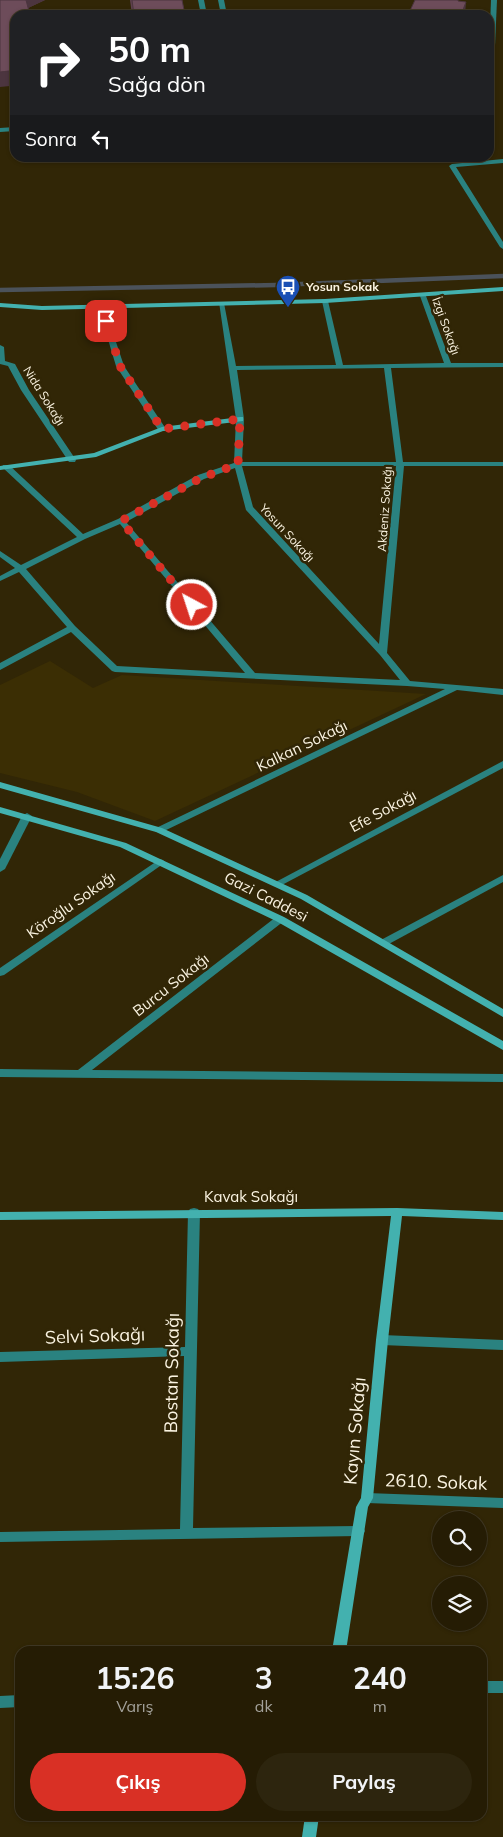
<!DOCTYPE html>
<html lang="tr">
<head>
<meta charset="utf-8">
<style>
	:root { --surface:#251c04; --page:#2d250e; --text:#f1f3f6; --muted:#a3a19a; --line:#423a26; --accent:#d93025 }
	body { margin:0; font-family:Mulish,sans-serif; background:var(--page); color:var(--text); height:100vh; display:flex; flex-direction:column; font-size:19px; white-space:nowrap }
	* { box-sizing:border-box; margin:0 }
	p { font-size:16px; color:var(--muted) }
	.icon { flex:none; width:28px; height:28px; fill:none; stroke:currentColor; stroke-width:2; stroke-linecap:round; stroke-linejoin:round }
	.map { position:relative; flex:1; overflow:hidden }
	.drawer { position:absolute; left:15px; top:1646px; width:472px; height:175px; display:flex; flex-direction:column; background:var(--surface); border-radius:15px; box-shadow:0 1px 4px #0004,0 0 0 1px var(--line) }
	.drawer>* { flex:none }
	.banner { position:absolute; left:10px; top:10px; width:484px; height:152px; border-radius:15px; box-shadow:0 1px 4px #0004,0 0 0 1px var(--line); background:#202124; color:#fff; overflow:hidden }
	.buttons { position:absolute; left:432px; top:1511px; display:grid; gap:10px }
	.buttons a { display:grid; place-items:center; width:55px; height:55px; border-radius:50%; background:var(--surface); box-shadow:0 1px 4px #0004,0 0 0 1px var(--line); font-size:25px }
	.pin { position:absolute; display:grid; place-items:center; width:42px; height:42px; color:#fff; margin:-21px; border-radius:10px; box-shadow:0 2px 8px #0006 }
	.me { position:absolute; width:55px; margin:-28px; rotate:320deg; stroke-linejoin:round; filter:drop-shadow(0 0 4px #0008) }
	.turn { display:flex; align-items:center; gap:18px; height:105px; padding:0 15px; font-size:22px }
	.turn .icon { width:65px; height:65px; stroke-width:2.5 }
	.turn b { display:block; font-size:35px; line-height:42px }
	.then { display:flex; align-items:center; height:48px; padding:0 15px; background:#0003; gap:10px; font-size:19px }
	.eta { display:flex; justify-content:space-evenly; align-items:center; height:85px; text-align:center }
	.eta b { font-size:30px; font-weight:700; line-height:35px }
	.button { display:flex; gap:10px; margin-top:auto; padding:10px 15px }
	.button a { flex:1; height:58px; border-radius:30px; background:var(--accent); color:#fff; font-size:20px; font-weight:700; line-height:58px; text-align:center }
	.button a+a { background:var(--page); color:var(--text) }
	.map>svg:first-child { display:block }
</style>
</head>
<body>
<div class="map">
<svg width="503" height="1837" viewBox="0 0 503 1837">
	<rect width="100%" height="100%" fill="#312606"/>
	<polygon fill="#3b2e04" points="50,661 93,688 122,675 426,694 155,821 77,792 0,773 0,685"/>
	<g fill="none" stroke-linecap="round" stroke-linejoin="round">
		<polyline stroke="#4b525a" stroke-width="4.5" points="0,290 276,285 503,276"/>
		<g fill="#2a8280" fill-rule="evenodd">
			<polygon points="198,0 204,0 207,15 201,15"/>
			<polygon points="218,0 224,0 227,15 221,15"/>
			<polygon points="491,0 497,0 492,114 489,116 489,55"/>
			<polygon points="15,127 15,131 0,132 0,128"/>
		</g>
		<g fill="#2a8280" fill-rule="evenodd">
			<polygon points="503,159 503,163 456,167 503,242 503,249 500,247 449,166 452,164"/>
			<path d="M423,294L426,296L451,363H503V367L391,368L403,462H503V466H404L387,653L410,681L503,689V695L457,690L162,832H156L154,830L156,828L445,689L407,686L115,672L112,671L71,632L0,670V663L67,627L19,572L0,581V576L15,568L0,557V551L21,565L77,537L2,467L3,465H9L83,534L118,519L198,475L234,463L236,419L219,302L224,303L236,366L336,365L322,301L325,299L328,301L343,365L444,363L420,296ZM384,368L396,462H242L244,419L237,370ZM242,466H396L379,644L253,507ZM235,468L246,510L380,655L400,680L255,673L126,522L204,479ZM120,524L245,673L117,666L75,626L26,569L85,539Z"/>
			<polygon points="101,304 104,306 124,366 166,429 165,431 159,431 116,366 98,306"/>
			<polygon points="0,345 4,347 5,361 15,364 29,390 76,460 75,462 69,462 21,390 8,366 0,364"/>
			<polygon points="503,761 503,768 280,886 274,886 272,884"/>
			<polygon points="27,813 32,816 5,869 0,872 0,859 22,816"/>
			<polygon points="160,859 163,860 165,862 163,864 4,975 0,976 0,968"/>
			<polygon points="503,875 503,882 387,945 383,946 378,943 379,941"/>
			<polygon points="280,916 285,919 284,921 92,1070 503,1074 503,1082 0,1077 0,1069 78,1070 276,917"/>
			<polygon points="194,1208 198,1209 200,1212 193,1528 358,1526 363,1527 365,1531 363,1535 358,1536 0,1542 0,1532 180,1529 184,1356 0,1362 0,1352 185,1347 188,1212 190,1209"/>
			<polygon points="382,1335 503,1340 503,1350 382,1345 378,1343 376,1340 378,1337"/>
			<polygon points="367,1493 503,1498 503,1508 367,1503 362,1502 361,1498 362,1494"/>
			<rect x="482" y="1681" width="21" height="12"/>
			<polygon points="20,1695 20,1707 0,1708 0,1696"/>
		</g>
		<g fill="#43b1af" fill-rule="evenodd">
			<polygon points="503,287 503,291 325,303 42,310 0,307 0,303 42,306 325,299"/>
			<polygon points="240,417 243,417 243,421 163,431 96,457 0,470 0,466 94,453 162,427"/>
			<polygon points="0,782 162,828 307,895 503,1009 503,1017 301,899 156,832 0,788"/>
			<polygon points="0,807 126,843 284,917 503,1041 503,1050 276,921 120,847 0,813"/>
			<polygon points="397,1208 503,1212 503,1220 402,1216 388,1340 373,1498 368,1507 346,1651 332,1651 356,1507 361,1498 376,1340 391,1216 0,1220 0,1212"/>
			<polygon points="305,1816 319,1816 316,1837 302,1837"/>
		</g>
	</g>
	<g fill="#5e414d">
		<polygon points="0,0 45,0 28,8 15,15 15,94 10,86"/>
		<polygon points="130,0 182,0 185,15 132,15"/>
	</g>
	<g fill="#4c353f">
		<polygon points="25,0 45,0 26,9"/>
		<polygon points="466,2 465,15 461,15"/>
		<polygon points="9,71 10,86 0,87 0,72"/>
	</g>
	<g fill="#6d4c5a" stroke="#4c353f">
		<polygon points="0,0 26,0 30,15 15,15 15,81 9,71 0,72"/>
		<polygon points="132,0 182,0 185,15 134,15"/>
		<polygon points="415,0 458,0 458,1 466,2 461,15 408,15"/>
	</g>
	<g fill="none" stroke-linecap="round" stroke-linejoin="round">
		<polyline stroke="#d93025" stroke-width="9" stroke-dasharray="0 16.2" points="106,321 120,366 162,429 240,419 238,464 201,478 121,521 192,605"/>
	</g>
	<defs>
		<symbol id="bus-pin" viewBox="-11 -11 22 30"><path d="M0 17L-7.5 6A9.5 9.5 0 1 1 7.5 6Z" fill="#1a4fb4" stroke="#312606"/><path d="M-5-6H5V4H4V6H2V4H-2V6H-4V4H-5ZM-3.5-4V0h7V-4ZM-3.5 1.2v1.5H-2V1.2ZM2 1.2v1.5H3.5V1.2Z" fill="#fff"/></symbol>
	</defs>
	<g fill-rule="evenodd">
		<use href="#bus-pin" x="274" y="273" width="28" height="38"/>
	</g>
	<g text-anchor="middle" stroke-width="5" stroke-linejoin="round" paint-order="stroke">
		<g font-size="12" font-weight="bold" fill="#fbf4e2" stroke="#312606" text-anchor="start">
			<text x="306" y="291">Yosun Sokak</text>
		</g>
		<g font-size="12" fill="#fbf4e2" stroke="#312606">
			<text transform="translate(446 326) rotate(70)" y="4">İzgi Sokağı</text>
			<text transform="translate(44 396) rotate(58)" y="4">Nida Sokağı</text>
			<text transform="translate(385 509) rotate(-86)" y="4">Akdeniz Sokağı</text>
			<text transform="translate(287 533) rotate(47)" y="4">Yosun Sokağı</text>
		</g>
		<g font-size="15" fill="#fbf4e2" stroke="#312606">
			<text transform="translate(302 746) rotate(-26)" y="5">Kalkan Sokağı</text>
			<text transform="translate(383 811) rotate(-28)" y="5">Efe Sokağı</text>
			<text transform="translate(266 897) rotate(27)" y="5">Gazi Caddesi</text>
			<text transform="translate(71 905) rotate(-35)" y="5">Köroğlu Sokağı</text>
			<text transform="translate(171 985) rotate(-38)" y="5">Burcu Sokağı</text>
			<text x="251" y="1202">Kavak Sokağı</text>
		</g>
		<g font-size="18" fill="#fbf4e2" stroke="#312606">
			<text transform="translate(95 1336) rotate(-2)" y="6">Selvi Sokağı</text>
			<text transform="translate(172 1373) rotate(-89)" y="6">Bostan Sokağı</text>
			<text transform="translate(355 1431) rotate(-85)" y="6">Kayın Sokağı</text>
			<text transform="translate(436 1482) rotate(2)" y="6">2610. Sokak</text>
		</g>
	</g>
</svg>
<div class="buttons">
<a><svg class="icon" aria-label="search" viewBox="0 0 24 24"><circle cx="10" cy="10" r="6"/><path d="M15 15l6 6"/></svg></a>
<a><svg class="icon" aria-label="layers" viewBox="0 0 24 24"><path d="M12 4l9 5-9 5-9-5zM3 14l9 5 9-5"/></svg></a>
</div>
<div class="pin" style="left:106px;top:321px;background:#d93025"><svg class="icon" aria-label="arrive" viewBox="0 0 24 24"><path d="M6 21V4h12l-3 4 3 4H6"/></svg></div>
<svg class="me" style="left:192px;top:605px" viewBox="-20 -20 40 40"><circle r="17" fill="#d93025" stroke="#fff" stroke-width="3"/><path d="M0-11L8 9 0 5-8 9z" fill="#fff"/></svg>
<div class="banner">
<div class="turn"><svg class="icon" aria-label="right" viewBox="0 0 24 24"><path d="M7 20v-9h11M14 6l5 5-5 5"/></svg><div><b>50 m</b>Sağa dön</div></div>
<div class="then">Sonra<svg class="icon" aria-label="left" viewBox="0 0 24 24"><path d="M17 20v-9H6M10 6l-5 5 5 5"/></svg></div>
</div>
<section class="drawer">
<div class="eta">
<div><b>15:26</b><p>Varış</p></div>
<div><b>3</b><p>dk</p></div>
<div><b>240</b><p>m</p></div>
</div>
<div class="button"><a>Çıkış</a><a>Paylaş</a></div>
</section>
</div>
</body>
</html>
